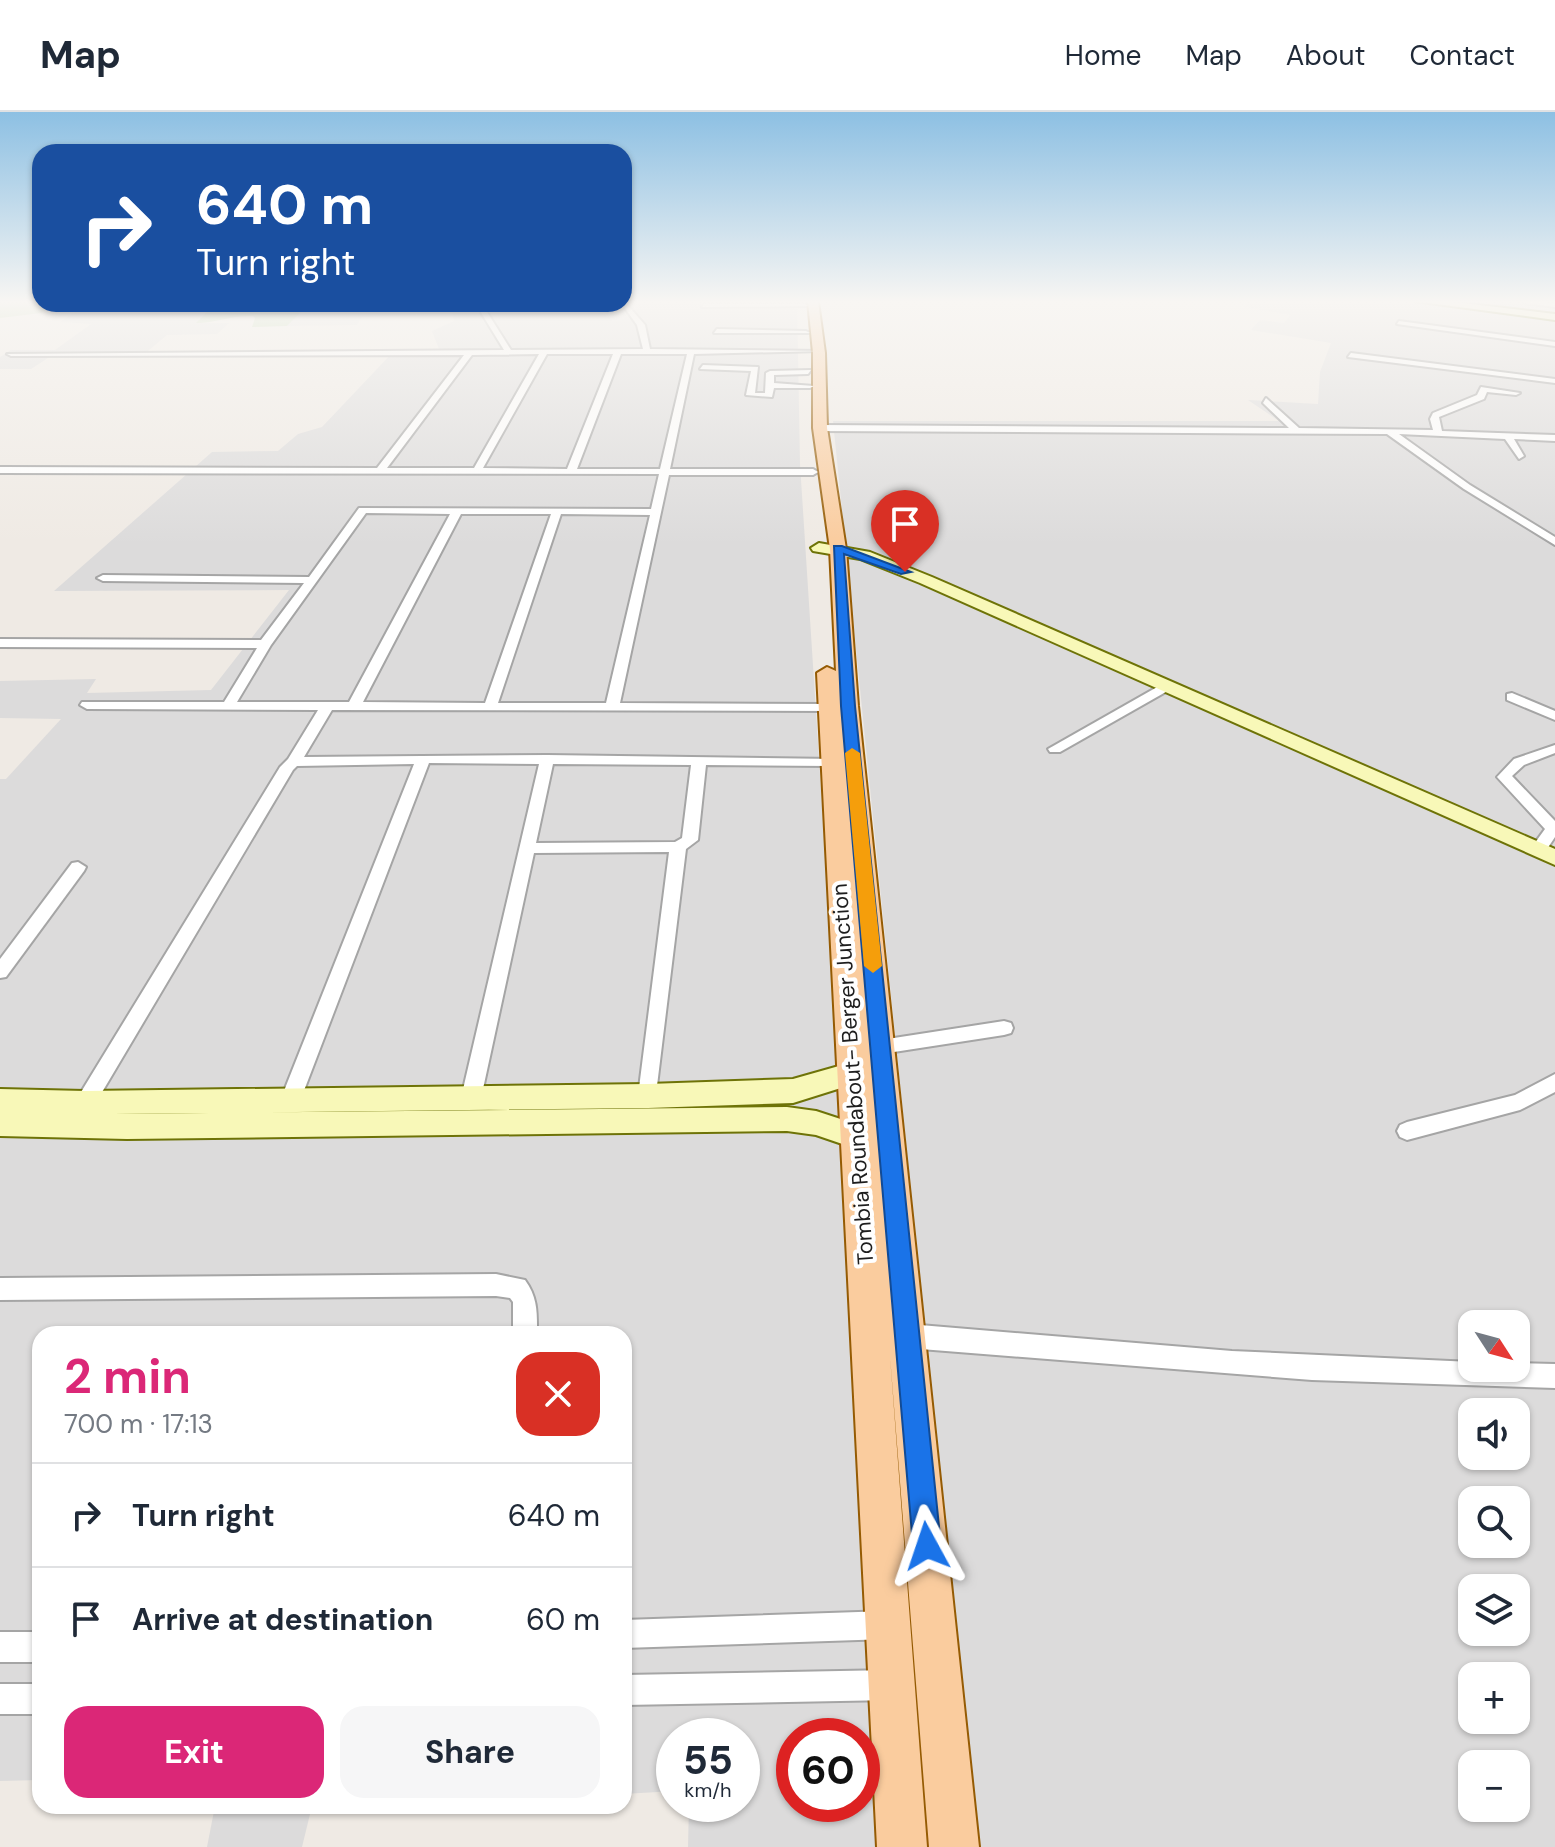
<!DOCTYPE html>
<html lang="en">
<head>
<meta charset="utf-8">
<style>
	:root { --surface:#fff; --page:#f6f6f7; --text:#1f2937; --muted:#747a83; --line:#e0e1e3; --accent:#db2777 }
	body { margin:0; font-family:"DM Sans",sans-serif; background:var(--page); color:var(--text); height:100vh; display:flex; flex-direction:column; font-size:30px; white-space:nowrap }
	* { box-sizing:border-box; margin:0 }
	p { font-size:26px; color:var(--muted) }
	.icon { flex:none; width:44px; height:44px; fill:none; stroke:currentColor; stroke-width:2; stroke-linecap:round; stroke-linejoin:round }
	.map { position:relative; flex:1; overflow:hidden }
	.details { position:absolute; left:32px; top:1214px; width:600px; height:488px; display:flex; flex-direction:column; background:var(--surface); border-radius:24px; box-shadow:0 2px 6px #0004 }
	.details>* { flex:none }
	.banner { position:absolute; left:32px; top:32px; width:600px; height:168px; border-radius:24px; box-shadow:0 2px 6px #0004; background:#1a4fa0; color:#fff; overflow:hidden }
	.needle { width:52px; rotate:126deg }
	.fabs { position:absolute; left:1458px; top:1198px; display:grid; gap:16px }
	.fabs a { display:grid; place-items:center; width:72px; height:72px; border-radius:16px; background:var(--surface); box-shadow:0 2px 6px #0004; font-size:40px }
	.speed { position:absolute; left:656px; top:1606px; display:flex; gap:16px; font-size:40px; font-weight:700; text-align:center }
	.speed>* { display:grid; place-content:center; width:104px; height:104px; border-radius:50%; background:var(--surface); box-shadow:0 2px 6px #0004; line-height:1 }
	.speed small { font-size:20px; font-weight:400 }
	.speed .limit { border:12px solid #d22; background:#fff; color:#111 }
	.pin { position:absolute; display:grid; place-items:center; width:68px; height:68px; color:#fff; margin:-82px -34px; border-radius:50% 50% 50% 0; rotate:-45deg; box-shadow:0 0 8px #0007 }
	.pin .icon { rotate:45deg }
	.me { position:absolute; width:88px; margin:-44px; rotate:355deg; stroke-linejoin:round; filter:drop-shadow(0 0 6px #0008) }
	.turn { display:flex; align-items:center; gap:28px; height:168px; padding:0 32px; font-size:36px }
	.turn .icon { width:104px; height:104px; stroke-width:2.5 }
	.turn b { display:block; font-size:56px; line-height:68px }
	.round { display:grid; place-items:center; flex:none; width:84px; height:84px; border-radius:24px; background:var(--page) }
	.summary { display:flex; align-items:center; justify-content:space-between; height:136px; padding:0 32px }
	h1 { font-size:48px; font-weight:700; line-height:60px; color:var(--accent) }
	.button { display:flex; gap:16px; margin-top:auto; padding:16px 32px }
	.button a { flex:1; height:92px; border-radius:24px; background:var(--accent); color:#fff; font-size:32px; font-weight:700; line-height:92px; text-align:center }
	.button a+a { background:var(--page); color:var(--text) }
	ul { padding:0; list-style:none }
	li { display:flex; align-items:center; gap:24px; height:104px; padding:0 32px; border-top:2px solid var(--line) }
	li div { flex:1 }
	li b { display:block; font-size:30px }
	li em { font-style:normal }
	header { display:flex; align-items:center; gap:48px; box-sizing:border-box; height:112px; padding:0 40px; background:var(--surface); border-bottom:2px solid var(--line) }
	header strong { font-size:38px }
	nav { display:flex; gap:44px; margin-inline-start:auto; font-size:28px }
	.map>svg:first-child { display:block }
</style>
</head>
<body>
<header>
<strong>Map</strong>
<nav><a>Home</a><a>Map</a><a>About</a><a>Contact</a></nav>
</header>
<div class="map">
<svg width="1555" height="1735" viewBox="0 0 1555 1735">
	<rect width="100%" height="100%" fill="#efeae4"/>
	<g fill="#dcdbdb" fill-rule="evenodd">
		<path d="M624,189H797L800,352L836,910L877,1735H688L689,1692H742V1624H674V1679L624,1682V1222H40V1668L0,1669V667H6L61,607L0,606V569L96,567L87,581L211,578L289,478L54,479L212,340L278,339L298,322L322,315L395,238L439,237L432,219L454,209L452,201L362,205L357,213L287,214L309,192H624ZM794,1624H862V1692H794Z"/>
		<path d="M1251,189H1555V1735H977L833,309H1279L1248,288L1318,292L1320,260L1331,231L1251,218L1260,208L1284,211L1291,203L1245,195ZM1472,1212H1516V1256H1472ZM1472,1300H1516V1344H1472ZM1472,1388H1516V1432H1472ZM1472,1476H1516V1520H1472ZM1472,1564H1516V1608H1472ZM1472,1652H1516V1696H1472Z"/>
		<polygon points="112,192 227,192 197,211 229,211 217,222 167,223 143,243 51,244 31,257 0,257 0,245 11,238 55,238 91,212 60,210 84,194"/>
		<polygon points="215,1694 312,1694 302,1735 207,1735"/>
	</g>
	<g fill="#accd99">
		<polygon points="0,189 40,189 40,192 57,192 41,201 0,206"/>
		<path d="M227,192H299L308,193L287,214L252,215L255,206L253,204C232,203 216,211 196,211L212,195Z"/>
	</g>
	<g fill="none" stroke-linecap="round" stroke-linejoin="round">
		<defs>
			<g id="street">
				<path d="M624,189L645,213L650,237L822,239L694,242L670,357H813L818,360L813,363H669L620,591L829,592L834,593V599L332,598L304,645L547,643L835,647L837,650L830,654L706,653L698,728L686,737L655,990L648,992L641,990L638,984L669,740L534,741L481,986L478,992L471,994L464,992L461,986L539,652L429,651L300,989L297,995L290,997L283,995L280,989L414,652L297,654L293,658L92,997L85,999L78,997L75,991L78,985L280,655L288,647L318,598L87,597L80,593L82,590H224L257,536L0,535V527L261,528L304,471L103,469L97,466L103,463L309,465L359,396L651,397L659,362L0,361V355L377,356L464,243L11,244L7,242L504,238L477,194L399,195L482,192L511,238L643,237L637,213L622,192ZM539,242L474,356H387L472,243ZM547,242H613L567,357L483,356ZM621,242H687L660,357H577ZM366,401L450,402L349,590H237L271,533ZM461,402H551L485,591L363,590ZM561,402L650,403L606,591H498ZM553,652L691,653L682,726L675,730L536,731Z"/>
				<polygon points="1522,189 1555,191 1555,195 1525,191"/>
				<polygon points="704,192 805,192 808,194 702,195"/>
				<polygon points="1399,209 1555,230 1555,234 1397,212"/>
				<polygon points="717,217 806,219 810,221 714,221"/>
				<polygon points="1351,241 1555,267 1555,271 1348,245"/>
				<polygon points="703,253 758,255 755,281 765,281 766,261 770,259 811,258 808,262 774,263 774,271 814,274 810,276 774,276 772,285 746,283 751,259 700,257"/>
				<polygon points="1481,275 1520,281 1516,283 1487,280 1484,287 1439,305 1442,319 1555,323 1555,329 1514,327 1524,344 1519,347 1505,327 1399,322 1470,373 1555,425 1555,433 1464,377 1387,322 820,319 816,316 820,313 1289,316 1263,291 1266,286 1299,316 1433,318 1430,307 1433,301 1477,283"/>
				<polygon points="1166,570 1171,571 1171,577 1060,640 1050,640 1048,637"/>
				<polygon points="1512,581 1555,599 1555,608 1507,588 1507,582"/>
				<polygon points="1555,633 1555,641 1524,653 1512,664 1555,709 1555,725 1543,743 1537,744 1529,739 1545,717 1497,665 1514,647"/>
				<polygon points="78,750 86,755 84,759 6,865 0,866 0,847 72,751"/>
				<polygon points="1004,909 1011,911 1013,916 1011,921 1004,923 881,942 874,940 871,935 874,930 881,928"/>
				<polygon points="1555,962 1555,980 1520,998 1407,1028 1400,1025 1397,1019 1400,1013 1407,1010 1515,983"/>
				<path d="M496,1162L525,1168C538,1186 537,1201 537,1222H513V1190L510,1186L496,1184L0,1188V1166Z"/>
				<polygon points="908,1212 1232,1239 1472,1250 1472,1256 1516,1256 1516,1251 1555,1252 1555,1276 1312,1268 908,1236 900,1232 896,1224 900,1216"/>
				<polygon points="888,1499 898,1503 902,1513 898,1523 888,1527 624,1536 624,1508"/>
				<rect x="0" y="1520" width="40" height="30"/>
				<polygon points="892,1558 903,1562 907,1573 903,1584 892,1588 624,1593 624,1563"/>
				<rect x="0" y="1572" width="40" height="30"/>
			</g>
			<g id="secondary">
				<polygon points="1414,189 1445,189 1555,202 1555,208"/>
				<polygon points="819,431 870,440 932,465 1555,737 1555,753 920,471 860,447 813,439 811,436"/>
				<polygon points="853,950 863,953 867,961 863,969 793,991 648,996 114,1002 787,995 816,999 868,1016 872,1025 868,1034 857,1037 816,1023 787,1019 127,1027 0,1024 0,977 85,979 648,972 793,967"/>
			</g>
			<polygon id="primary" points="808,189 818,189 825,241 827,316 846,437 858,594 979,1735 929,1735 890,1244 927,1735 877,1735 817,561 827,555 836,559 830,437 813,316 813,241"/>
		</defs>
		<use href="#street" stroke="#a5a5a5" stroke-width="4"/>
		<use href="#secondary" stroke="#6e7307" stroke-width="4"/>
		<use href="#primary" stroke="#955b03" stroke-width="4"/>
		<use href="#street" fill="#fff" fill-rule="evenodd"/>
		<use href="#secondary" fill="#f8f8b8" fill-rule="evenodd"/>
		<use href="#primary" fill="#facc9e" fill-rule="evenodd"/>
	</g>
	<linearGradient id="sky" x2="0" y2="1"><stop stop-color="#8dc0e3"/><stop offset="0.44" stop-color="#f8f6f3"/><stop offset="1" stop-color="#f8f6f3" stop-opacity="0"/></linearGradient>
	<rect width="1555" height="432" fill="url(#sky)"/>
	<polygon fill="#1a73e8" stroke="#114b97" stroke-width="2" points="834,434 842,434 911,460 901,462 844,442 855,594 941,1434 937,1444 927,1448 917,1444 913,1434 841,594"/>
	<polygon fill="#f59e0b" points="852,636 860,641 882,854 873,861 864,854 845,641"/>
	<g text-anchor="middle" stroke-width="8" stroke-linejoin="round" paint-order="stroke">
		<g font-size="22" fill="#1e1e1e" stroke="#fff">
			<text transform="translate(852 962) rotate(-94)" y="8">Tombia Roundabout- Berger Junction</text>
		</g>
	</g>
</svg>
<div class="fabs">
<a><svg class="needle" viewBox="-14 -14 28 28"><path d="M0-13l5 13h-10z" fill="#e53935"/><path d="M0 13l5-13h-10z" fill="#747a83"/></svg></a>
<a><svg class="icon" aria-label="sound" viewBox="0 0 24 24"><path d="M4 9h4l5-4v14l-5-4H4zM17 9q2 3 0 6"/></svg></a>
<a><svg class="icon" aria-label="search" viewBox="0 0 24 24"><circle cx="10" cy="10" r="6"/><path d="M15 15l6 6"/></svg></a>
<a><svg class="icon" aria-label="layers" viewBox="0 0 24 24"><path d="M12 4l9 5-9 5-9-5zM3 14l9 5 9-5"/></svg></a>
<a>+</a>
<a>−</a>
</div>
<div class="speed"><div>55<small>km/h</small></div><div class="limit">60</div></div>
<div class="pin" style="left:905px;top:460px;background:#d93025"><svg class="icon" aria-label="arrive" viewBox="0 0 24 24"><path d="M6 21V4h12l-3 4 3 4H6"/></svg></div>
<svg class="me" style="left:927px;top:1434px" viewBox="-20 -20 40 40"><path d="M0-17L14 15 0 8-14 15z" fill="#1a73e8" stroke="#fff" stroke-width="4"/></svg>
<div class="banner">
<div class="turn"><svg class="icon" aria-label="right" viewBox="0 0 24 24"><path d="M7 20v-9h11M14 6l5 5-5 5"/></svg><div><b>640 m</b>Turn right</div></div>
</div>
<section class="details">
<div class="summary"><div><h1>2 min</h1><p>700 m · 17:13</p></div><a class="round" style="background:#d93025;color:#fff"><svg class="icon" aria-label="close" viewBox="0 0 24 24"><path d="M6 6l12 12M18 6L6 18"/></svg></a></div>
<ul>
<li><svg class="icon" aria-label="right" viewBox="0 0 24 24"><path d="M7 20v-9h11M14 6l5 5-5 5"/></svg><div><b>Turn right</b></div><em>640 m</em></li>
<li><svg class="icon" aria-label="arrive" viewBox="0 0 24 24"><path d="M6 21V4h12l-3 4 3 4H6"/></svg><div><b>Arrive at destination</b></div><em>60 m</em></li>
</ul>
<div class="button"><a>Exit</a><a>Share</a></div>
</section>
</div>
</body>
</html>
